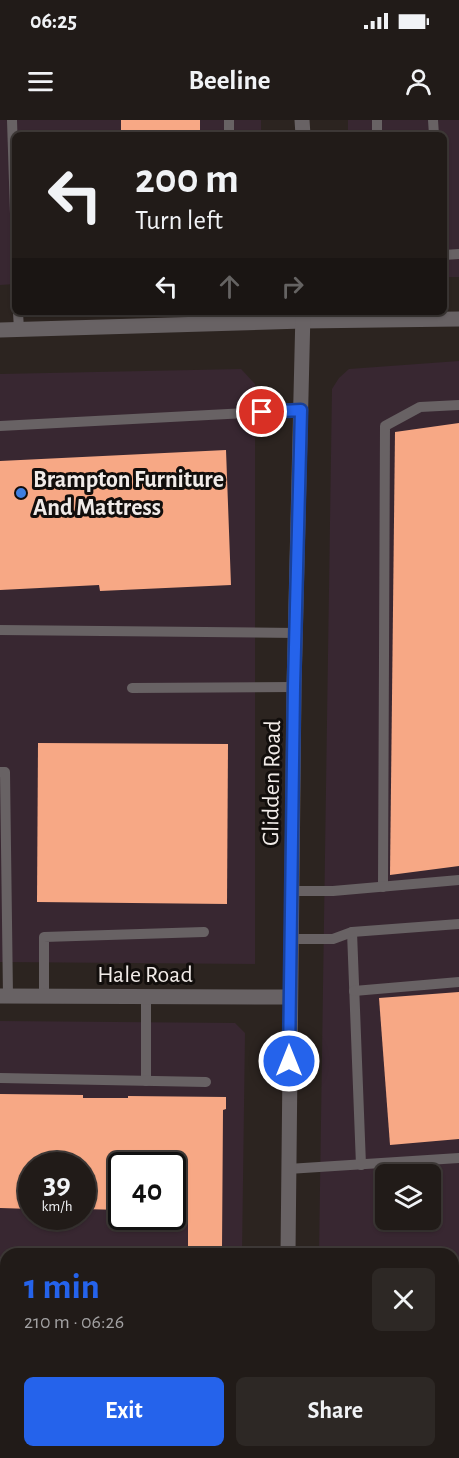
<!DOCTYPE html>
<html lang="en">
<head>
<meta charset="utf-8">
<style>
	:root { --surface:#211b18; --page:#2d2825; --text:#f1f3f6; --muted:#a2a1a2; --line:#3e3937; --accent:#2563eb }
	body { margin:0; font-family:"Alegreya Sans",sans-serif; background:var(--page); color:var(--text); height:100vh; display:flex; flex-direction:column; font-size:22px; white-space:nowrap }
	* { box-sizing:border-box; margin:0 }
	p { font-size:20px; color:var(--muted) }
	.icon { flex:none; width:33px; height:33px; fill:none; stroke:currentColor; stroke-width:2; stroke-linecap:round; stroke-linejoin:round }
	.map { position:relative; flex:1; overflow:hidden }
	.sheet { position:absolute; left:0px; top:1128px; width:459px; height:210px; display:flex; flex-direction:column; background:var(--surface); border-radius:18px 18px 0 0; box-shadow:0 2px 4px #0004,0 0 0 2px var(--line) }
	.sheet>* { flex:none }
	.banner { position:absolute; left:12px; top:12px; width:435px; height:183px; border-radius:9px; box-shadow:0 2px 4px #0004,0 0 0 2px var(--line); background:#211b18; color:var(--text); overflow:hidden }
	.fabs { position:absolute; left:375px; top:1044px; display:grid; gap:12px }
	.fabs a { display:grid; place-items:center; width:66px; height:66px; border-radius:9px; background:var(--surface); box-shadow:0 2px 4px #0004,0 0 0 2px var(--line); font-size:30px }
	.speed { position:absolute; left:18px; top:1032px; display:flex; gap:12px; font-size:30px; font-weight:700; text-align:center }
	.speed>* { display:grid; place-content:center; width:78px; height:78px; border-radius:50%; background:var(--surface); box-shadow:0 2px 4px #0004,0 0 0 2px var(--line); line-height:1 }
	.speed small { font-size:15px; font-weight:400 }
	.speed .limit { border:3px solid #111; border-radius:9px; background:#fff; color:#111 }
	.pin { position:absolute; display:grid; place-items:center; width:51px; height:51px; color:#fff; margin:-26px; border:3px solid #fff; border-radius:50%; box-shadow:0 2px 6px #0007 }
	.me { position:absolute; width:66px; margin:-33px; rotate:0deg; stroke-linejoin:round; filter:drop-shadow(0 0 4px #0008) }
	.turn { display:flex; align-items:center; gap:21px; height:126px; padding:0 24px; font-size:27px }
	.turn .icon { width:78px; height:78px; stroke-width:2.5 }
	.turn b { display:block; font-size:42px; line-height:51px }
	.lanes { display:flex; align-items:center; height:57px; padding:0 24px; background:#0003; justify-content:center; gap:30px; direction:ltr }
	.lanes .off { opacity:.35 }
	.round { display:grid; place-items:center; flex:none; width:63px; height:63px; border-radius:9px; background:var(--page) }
	.head { display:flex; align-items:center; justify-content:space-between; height:102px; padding:0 24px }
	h1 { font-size:36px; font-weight:700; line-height:45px; color:var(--accent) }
	.action { display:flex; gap:12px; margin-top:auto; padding:12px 24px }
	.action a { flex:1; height:69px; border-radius:9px; background:var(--accent); color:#fff; font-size:24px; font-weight:700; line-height:69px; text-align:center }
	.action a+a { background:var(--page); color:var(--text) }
	.status { display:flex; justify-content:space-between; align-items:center; height:42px; padding:0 30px; background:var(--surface); direction:ltr }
	.status svg { height:16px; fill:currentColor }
	header { display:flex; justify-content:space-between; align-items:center; height:78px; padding:0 24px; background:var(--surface); font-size:27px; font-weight:700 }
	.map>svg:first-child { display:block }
</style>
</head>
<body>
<div class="status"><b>06:25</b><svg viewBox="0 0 49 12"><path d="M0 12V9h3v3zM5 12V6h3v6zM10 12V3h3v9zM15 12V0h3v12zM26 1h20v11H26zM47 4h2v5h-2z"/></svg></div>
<header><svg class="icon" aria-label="menu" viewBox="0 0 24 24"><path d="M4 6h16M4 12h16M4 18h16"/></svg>Beeline<svg class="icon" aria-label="person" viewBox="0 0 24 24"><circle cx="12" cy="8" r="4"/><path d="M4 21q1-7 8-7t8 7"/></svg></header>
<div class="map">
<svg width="459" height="1338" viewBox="0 0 459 1338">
	<rect width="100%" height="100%" fill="#2c2420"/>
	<g fill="#382731" fill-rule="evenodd">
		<polygon points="0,0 261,0 261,15 15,15 15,164 0,165"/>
		<polygon points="348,0 459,0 459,157 444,157 444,15 348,15"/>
		<path d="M459,241V1338H316V1332H453V1134H319L332,269L339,258L349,249ZM386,1054H430V1100H386Z"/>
		<polygon points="241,249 255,264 255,844 0,842 0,254"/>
		<path d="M0,901L235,903L245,913L242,1134H6V1332H239V1338H0ZM32,1046H82V1096H32ZM122,1046H172V1096H122Z"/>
	</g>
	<g fill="#f7a885">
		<rect x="121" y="0" width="79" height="15"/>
		<polygon points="459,303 459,746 390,755 395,312"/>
		<polygon points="226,330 231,465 100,471 99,465 0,470 0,341"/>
		<polygon points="38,623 228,624 227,784 37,782"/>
		<polygon points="459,872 459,1019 390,1025 379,878"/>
		<polygon points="0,974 83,975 83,978 128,978 128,976 226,977 226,989 223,990 222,1128 188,1127 188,1091 172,1090 172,1046 122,1046 122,1090 82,1089 82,1046 32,1046 32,1089 0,1088"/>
		<polygon points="459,1175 459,1241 453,1242 453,1176"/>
		<rect x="0" y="1189" width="6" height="113"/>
	</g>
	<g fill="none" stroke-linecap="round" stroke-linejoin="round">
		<g stroke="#686264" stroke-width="10">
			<polyline points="12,0 15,94"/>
			<polyline points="229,0 229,15"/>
			<polyline points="433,0 434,15"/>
			<polyline points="377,15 377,0"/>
			<polyline points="444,135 459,134"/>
			<polyline points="18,192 19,210"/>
			<polyline points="0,306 301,290"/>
			<polyline points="0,510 297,513"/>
			<polyline points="132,568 294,567"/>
			<polyline points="0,652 5,652 8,876"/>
			<polyline points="383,767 385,306 420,287 459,285"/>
			<polyline points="292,771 333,771 459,760"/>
			<polyline points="352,812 361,1045"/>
			<polyline points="291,819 333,819 352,812 459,804"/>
			<polyline points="354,871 459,862"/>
			<polyline points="44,876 44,817 204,812"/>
			<polyline points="146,876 146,961"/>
			<polyline points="0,958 206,962"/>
			<polyline points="288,1049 459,1038"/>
			<polyline points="0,1142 6,1142"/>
			<polyline points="0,1319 6,1319"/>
			<polyline points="453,1322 459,1323"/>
		</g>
		<polyline stroke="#686264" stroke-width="15" points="0,876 290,877"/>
		<g stroke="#686264" stroke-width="15">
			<polyline points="302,0 303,15"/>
			<polyline points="0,210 303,201 459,199"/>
			<polyline points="288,1134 294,567 303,192"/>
			<polyline points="286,1338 286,1332"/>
		</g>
	</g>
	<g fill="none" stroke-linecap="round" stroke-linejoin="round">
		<defs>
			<polyline id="route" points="262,292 301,290 294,567 289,941"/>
		</defs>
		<use href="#route" stroke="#184099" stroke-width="15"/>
		<use href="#route" stroke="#2563eb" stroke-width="10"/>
	</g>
	<circle fill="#3f7fe0" stroke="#120e0c" stroke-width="2" cx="21" cy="373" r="6"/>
	<g text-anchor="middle" stroke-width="6" stroke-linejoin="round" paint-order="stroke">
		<g font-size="24" font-weight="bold" fill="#f1ebe8" stroke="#120e0c" text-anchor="start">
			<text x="33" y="367">Brampton Furniture<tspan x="33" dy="28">And Mattress</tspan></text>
		</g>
		<g font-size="24" fill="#f1ebe8" stroke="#120e0c">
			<text transform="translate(271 663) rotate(-89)" y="8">Glidden Road</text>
			<text x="145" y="862">Hale Road</text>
		</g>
	</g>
</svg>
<div class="fabs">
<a><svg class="icon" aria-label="layers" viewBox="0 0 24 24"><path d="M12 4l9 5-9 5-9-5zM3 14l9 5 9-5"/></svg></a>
</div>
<div class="speed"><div>39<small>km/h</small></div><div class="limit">40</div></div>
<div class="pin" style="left:262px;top:292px;background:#d93025"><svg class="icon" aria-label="arrive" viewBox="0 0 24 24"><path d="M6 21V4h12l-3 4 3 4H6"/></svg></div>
<svg class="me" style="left:289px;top:941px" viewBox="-20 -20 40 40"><circle r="17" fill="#2563eb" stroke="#fff" stroke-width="3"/><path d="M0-11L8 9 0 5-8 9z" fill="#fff"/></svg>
<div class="banner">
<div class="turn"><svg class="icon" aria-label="left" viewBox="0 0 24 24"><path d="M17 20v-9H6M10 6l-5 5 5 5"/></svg><div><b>200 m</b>Turn left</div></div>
<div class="lanes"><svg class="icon" aria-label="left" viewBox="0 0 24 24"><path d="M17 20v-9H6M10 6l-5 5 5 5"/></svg><svg class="icon off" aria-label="ahead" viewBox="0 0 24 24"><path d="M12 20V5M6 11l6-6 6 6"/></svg><svg class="icon off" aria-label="right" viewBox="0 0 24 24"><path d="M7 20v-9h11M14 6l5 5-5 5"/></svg></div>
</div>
<section class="sheet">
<div class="head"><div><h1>1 min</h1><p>210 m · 06:26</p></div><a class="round"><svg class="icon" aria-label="close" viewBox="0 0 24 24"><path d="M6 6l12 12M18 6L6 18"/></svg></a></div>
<div class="action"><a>Exit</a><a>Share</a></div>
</section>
</div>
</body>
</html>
